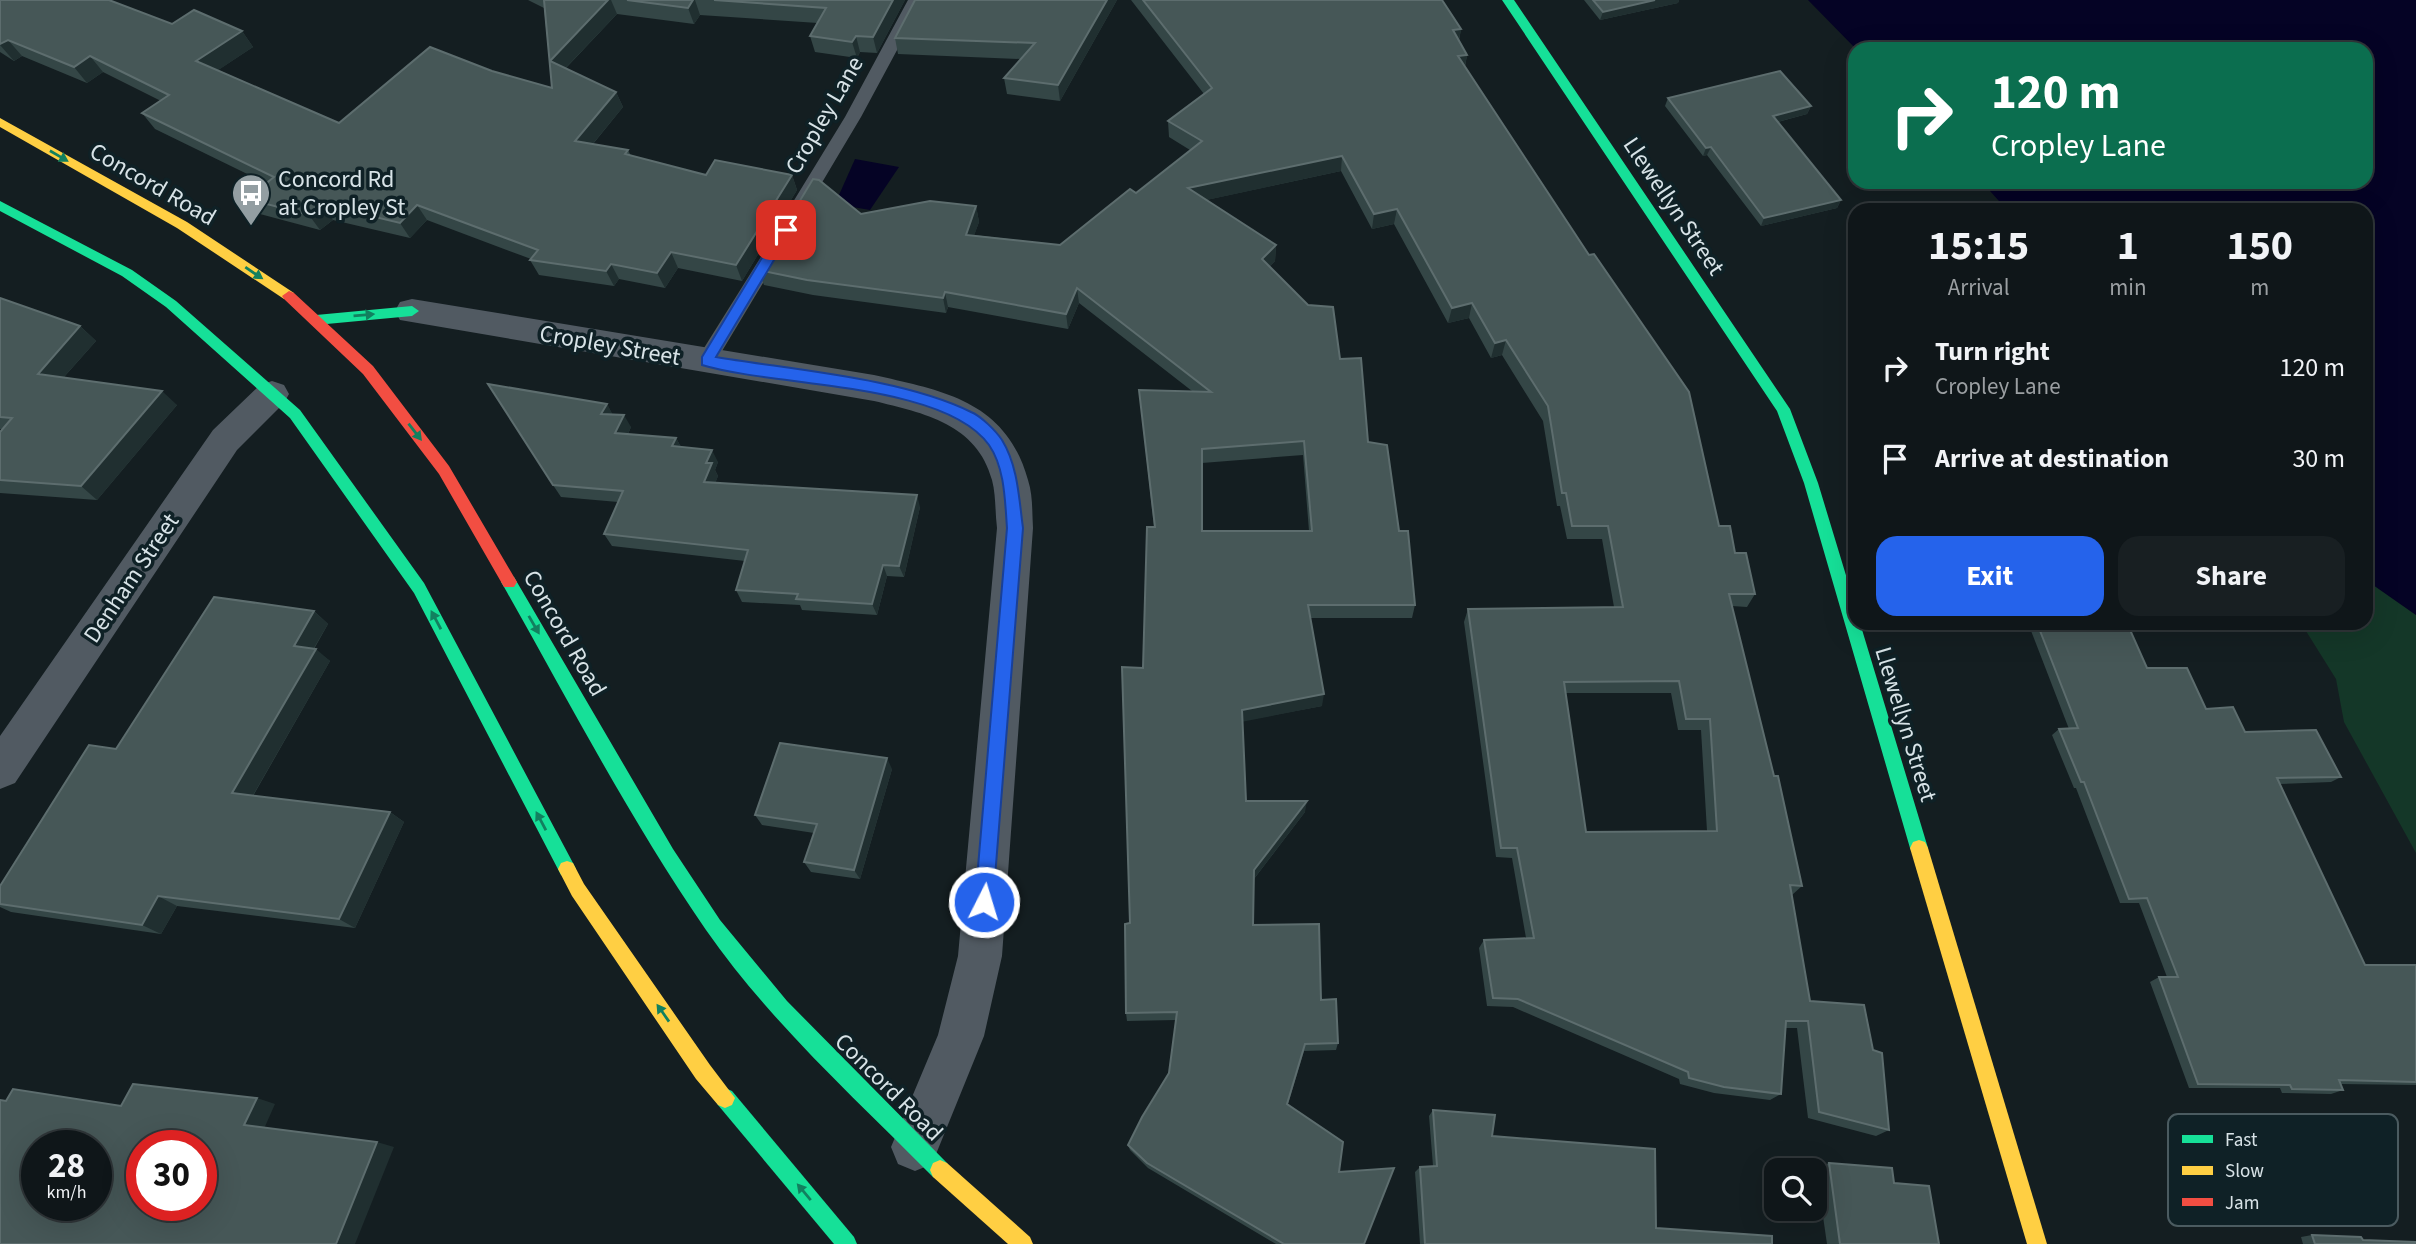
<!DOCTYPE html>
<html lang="en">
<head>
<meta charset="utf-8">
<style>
	:root { --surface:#0f1619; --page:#181f22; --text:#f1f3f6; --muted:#9b9fa2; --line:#2f3538; --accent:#2563eb }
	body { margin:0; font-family:"Source Sans 3",sans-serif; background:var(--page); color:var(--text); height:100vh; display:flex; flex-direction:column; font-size:26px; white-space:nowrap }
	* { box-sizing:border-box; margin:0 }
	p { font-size:23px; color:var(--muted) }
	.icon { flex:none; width:38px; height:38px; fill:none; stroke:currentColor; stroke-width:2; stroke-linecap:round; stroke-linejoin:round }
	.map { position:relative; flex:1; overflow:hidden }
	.details { position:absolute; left:1848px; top:203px; width:525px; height:427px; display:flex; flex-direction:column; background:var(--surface); border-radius:21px; box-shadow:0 7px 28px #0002,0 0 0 2px var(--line) }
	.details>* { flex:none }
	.banner { position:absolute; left:1848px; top:42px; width:525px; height:147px; border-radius:21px; box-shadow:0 7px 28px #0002,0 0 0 2px var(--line); background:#0b6e4f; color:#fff; overflow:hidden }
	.buttons { position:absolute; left:1764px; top:1158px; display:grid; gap:14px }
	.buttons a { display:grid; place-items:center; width:63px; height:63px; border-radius:14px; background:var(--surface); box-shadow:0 7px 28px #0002,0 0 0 2px var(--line); font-size:35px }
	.speed { position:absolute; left:21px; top:1130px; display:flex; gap:14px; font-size:35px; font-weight:700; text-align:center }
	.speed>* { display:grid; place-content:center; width:91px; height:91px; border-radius:50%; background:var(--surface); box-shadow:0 7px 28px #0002,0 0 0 2px var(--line); line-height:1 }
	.speed small { font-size:18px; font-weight:400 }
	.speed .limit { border:10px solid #d22; background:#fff; color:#111 }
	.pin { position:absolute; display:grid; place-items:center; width:60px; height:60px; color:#fff; margin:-30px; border-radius:14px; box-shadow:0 4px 10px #0006 }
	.me { position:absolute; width:77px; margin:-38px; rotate:5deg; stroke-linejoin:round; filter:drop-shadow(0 0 5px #0008) }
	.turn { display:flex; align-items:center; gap:24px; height:147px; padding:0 28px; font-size:32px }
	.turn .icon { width:91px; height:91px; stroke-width:2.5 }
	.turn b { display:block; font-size:49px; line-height:60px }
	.eta { display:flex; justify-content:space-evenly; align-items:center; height:119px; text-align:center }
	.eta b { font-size:42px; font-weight:700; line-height:49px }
	.button { display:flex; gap:14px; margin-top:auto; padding:14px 28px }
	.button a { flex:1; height:80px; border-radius:21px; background:var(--accent); color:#fff; font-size:28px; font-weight:700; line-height:80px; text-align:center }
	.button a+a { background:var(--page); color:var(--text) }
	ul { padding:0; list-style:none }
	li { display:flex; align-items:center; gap:21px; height:91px; padding:0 28px }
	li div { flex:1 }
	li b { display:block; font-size:26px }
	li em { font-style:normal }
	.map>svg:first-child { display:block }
</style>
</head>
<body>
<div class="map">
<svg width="2416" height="1244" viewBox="0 0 2416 1244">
	<rect width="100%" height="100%" fill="#141e21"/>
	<polygon fill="#143728" points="2366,580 2416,615 2416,853 2344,722 2336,679 2301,623 2366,623"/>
	<g fill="#050325">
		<polygon points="1808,0 2416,0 2416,615 2366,580 2366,210 2007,210 1982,182 2366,182 2366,49 1856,49"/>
		<polygon points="855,159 899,167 870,210 835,204"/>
	</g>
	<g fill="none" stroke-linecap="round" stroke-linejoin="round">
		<g fill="#515a62" fill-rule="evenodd">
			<polygon points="908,0 924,0 861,117 808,206 796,206 793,202 845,117"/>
			<polygon points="775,242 784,248 713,366 699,366 697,361 699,356 769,244"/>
		</g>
		<g fill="#515a62" fill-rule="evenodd">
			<path d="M412,299L874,375C944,391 1006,401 1028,480C1033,495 1032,512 1033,528L1002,956L984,1036L932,1164L915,1171L898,1164L891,1147L938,1035L958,956L997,528C995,512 996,495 992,480C977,424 924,413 874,401L400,320L395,311L400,302Z"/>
			<polygon points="272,381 284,385 289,394 284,403 237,450 15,783 0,789 0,736 213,430 260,385"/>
		</g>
		<g fill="#16e098" fill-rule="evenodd">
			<polygon points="1502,0 1514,0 1790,409 1818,483 1855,605 1855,623 1860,623 1928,848 1925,854 1919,856 1913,854 1910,848 1804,483 1777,411"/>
			<polygon points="0,201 132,270 176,301 300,410 424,583 573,863 576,869 573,875 567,877 561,875 414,593 290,418 166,307 122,276 0,211"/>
			<polygon points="412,306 419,311 412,316 316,325 309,320 316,315"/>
			<path d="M509,575L514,577L673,849L720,920L787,1001L947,1163L950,1170L947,1177L940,1180L933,1177C855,1098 770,1022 706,930C631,821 569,702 504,587L501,582L504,577Z"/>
			<polygon points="725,1088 732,1091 854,1237 857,1244 834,1244 718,1105 715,1098 718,1091"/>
		</g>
		<g fill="#ffcf43" fill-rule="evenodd">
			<polygon points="0,118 187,222 294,293 294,299 284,299 177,228 0,127"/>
			<polygon points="1919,840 1925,842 1928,848 2047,1244 2027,1244 1910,848 1913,842"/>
			<polygon points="567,861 573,863 584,884 710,1065 735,1098 732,1105 725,1108 718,1105 696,1079 572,896 558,869 561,863"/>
			<polygon points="940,1160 947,1163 1030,1237 1033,1244 1008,1244 933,1177 930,1170 933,1163"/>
		</g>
		<polygon fill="#f24e42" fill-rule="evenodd" points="289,291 294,293 373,366 449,466 514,577 517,582 514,587 504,587 439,474 363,374 284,299 282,296"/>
	</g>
	<g fill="#344646" fill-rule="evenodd">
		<polygon points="0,0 172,24 242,31 253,47 218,70 339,123 492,71 552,88 544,8 528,0 905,0 877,53 860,52 857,58 815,52 810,36 818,23 700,15 694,24 617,14 566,68 616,92 623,107 593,144 628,150 631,156 706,175 792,175 797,190 742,281 678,268 665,288 619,279 614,286 539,275 530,260 531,259 427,220 410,238 333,220 320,230 260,214 247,199 266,183 155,129 142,113 161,101 103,72 87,83 22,56 14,61 0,52"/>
		<polygon points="915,0 1117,0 1060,101 1007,94 1004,78 1021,59 898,54 895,38"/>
		<path d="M1131,0H1442L1461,29L1459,41L1467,55L1465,67L1719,526L1735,553L1755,594L1747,607L1732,606L1774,776L1802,886L1792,895L1810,1001L1889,1130L1876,1136L1808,1118L1797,1028H1786L1781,1094L1770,1100L1714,1093L1680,1084L1679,1079L1513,1007L1487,1006L1479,948L1484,940L1526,938L1512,858L1496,857L1464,622L1468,609L1614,607L1602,539H1567L1560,506H1557L1543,421L1502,355L1491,358L1469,318L1448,323L1394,224L1372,229L1341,171L1206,200L1276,245L1275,261L1269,267L1340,359L1399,531L1415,605L1412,618H1310L1322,706L1242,721L1246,801L1305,812L1254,879L1253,925L1321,1000L1338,1043L1336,1050L1304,1051L1288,1104L1339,1172L1364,1244H1276L1148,1168L1130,1150L1128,1145L1169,1073L1176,1020L1127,1021L1126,1013L1143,668L1154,527L1139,390L1192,391L1079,303L1068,329L948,307L946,313L813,295L764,285L758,270L861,214L976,206L979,222L974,235L1060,245L1136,193L1190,150L1169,137L1168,121L1204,94ZM1303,455L1309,531H1202V463ZM1565,693H1671L1678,730H1701L1707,831L1586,832Z"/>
		<polygon points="1584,0 1679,0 1678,3 1600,20"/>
		<polygon points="1668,98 1811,106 1807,114 1778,122 1841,200 1837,208 1761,226 1707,155 1703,156 1665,106"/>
		<polygon points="0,298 80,326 96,341 64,377 177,405 97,500 0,493 0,432 2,429 0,429"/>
		<polygon points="607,404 612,414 631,427 628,434 676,438 681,447 718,462 715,470 718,476 715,483 920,507 904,577 887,576 877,615 802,610 800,605 742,602 736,590 745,561 612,546 604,534 618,502 561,497 553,485"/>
		<polygon points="314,611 328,624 314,649 330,661 253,796 390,812 404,822 355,928 177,906 161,934 11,912 0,907 0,886 116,749"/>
		<polygon points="2028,623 2127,623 2147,668 2206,709 2245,732 2341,777 2331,782 2279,784 2365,965 2416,965 2416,1085 2340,1084 2343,1090 2331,1094 2282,1093 2280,1088 2189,1088 2150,982 2159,977 2167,977 2139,903 2120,903 2076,788 2074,788 2052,735 2059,729 2069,729"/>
		<polygon points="892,769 860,879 811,872 804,862 814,833 762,825 755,815"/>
		<polygon points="1433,1110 1492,1136 1656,1228 1772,1244 1420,1244 1415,1172 1420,1167 1433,1166 1429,1116"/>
		<polygon points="1829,1163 1894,1183 1939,1244 1827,1244 1816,1168"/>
		<polygon points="2312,1235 2363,1240 2416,1244 2303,1244 2301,1237"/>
	</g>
	<g fill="#202f30">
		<polygon points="608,0 611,0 617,14 557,77 550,61"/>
		<polygon points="693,0 695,0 700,15 694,24 688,8"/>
		<polygon points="893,0 905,0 877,53 873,37"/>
		<polygon points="1107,0 1117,0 1060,101 1058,85"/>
		<polygon points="1655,0 1679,0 1678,3 1600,20 1603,12"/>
		<polygon points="1461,29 1458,45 1453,30"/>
		<polygon points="242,31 253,47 208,77 196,61"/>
		<polygon points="856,36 860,52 857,58 852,42"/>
		<polygon points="8,40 22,56 14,61 0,45"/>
		<polygon points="1467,55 1464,71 1458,56"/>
		<polygon points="90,56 103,72 87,83 74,67"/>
		<polygon points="616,92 623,107 582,157 575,141"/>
		<polygon points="1811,106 1807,114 1769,124 1773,116"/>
		<polygon points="1711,147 1707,155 1703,156 1706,148"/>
		<polygon points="1342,156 1341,171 1188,204 1188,188"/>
		<polygon points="792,175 797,190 742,281 736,265"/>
		<polygon points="1841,200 1837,208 1761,226 1764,218"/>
		<polygon points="321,204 333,220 320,230 309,215"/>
		<polygon points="417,205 427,220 410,238 400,223"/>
		<polygon points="976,206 979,222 969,250 966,235"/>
		<polygon points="1397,209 1394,224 1372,229 1374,214"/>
		<polygon points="1276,245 1275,261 1261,275 1262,259"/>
		<polygon points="671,252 678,268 665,288 657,273"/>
		<polygon points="611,264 619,279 614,286 606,271"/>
		<polygon points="1077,288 1079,303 1068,329 1066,314"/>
		<polygon points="945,292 948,307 946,313 943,298"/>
		<polygon points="1472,303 1469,318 1448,323 1452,308"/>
		<polygon points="80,326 96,341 54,388 38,374"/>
		<polygon points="1506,340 1502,355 1491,358 1495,343"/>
		<polygon points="162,391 177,405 97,500 81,486"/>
		<polygon points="607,404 614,417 601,414"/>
		<polygon points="624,415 631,427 623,445 615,433"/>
		<polygon points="676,438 683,451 672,446"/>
		<polygon points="712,450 718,462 715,470 718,476 711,494 704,482 706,463"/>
		<polygon points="917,495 920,507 904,577 899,566"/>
		<polygon points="883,565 887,576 877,615 872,604"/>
		<polygon points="314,611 328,624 308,658 294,646"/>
		<polygon points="316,649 330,661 248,804 232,793"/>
		<polygon points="1324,694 1322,706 1241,722 1242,710"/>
		<polygon points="887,758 892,769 860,879 854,870"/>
		<polygon points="1307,801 1305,812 1253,880 1254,870"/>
		<polygon points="390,812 404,822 355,928 339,919"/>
		<polygon points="158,896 177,906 161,934 142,925"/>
		<polygon points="257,1098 275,1104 263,1131 244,1125"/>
		<polygon points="377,1142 394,1147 355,1244 336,1244"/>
	</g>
	<g fill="#465757" stroke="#5d6d6e" stroke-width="2" fill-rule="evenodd">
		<polygon points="0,0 109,0 172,24 194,10 242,31 196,61 339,123 430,47 492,71 552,88 544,0 608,0 550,61 616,92 575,141 628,150 625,154 706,175 715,160 792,175 736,265 671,252 657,273 611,264 606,271 530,260 538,250 417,205 400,223 321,204 309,215 247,199 274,177 142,113 169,95 90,56 74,67 8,40 0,44"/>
		<polygon points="627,0 693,0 688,8"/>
		<polygon points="714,0 893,0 873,37 856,36 852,42 810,36 826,8"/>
		<polygon points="915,0 1107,0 1058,85 1004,78 1035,43 895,38"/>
		<path d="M1143,0H1442L1461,29L1453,30L1467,55L1458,56L1589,255L1594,254L1689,392L1719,526H1730L1735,553H1746L1755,594H1729L1774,776H1778L1802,886L1790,885L1810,1001L1864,1005L1873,1050L1882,1053L1889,1130L1819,1112L1808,1021H1786L1781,1094L1724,1087L1689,1078L1688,1072L1518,999L1493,998L1484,940L1534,938L1517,848H1501L1468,609L1623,607L1608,526H1572L1566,493H1562L1548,406L1506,340L1495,343L1472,303L1452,308L1397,209L1374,214L1342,156L1188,188L1276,245L1262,259L1308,305L1333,307L1340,359L1361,358L1368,442L1387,445L1399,531H1408L1415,605H1308L1324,694L1242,710L1246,801H1307L1254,870L1253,925L1319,924L1321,1000L1336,999L1338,1043L1305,1044L1287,1104L1343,1142L1339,1172L1394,1168L1364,1244H1284L1147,1163L1128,1145L1142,1117L1169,1073L1177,1012L1126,1013L1125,924L1130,923L1122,667L1143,668L1147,527H1155L1139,390L1211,392L1077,288L1066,314L945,292L943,298L807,280L758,270L813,179L819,180L861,214L930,201L976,206L966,235L1060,245L1130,189L1136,193L1202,141L1168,121L1212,88ZM1304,441L1312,531H1202V449ZM1679,681L1686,719H1710L1717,831L1586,832L1564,682Z"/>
		<polygon points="1593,0 1655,0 1603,12"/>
		<polygon points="1780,71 1811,106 1773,116 1841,200 1764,218 1711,147 1706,148 1668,98"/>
		<polygon points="0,298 80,326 38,374 162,391 81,486 0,480 0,432 12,418 0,417"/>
		<polygon points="488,384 607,404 601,414 624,415 615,433 676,438 672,446 712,450 706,463 712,463 704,482 917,495 899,566 883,565 872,604 796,599 798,594 736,590 748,550 604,534 623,491 553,485"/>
		<polygon points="214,597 314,611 294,646 316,649 232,793 390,812 339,919 158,896 142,925 0,904 0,886 89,745 116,749"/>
		<polygon points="2037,623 2127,623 2147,668 2187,668 2206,709 2233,707 2245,732 2316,730 2341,777 2277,778 2365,965 2416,965 2416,1082 2339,1080 2343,1090 2292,1089 2290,1085 2198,1084 2159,977 2178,977 2147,898 2129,899 2084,782 2081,782 2059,729 2078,728"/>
		<polygon points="780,743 887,758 854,870 804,862 817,824 755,815"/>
		<path d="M133,1084L257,1098L244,1125L377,1142L336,1244H0V1100L6,1101L13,1089L121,1106ZM37,1146H96V1206H37ZM142,1146H201V1206H142Z"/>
		<polygon points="1433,1110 1495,1115 1492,1136 1655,1149 1656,1228 1772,1236 1772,1244 1425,1244 1420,1167 1437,1166"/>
		<polygon points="1829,1163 1892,1168 1894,1183 1929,1186 1939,1244 1840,1244"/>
		<polygon points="2312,1235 2361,1237 2363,1240 2416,1242 2416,1244 2315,1244"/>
	</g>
	<defs><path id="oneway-solid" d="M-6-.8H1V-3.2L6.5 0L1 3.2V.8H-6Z" transform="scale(1.75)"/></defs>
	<g fill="#12805f">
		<use href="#oneway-solid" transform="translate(59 156) rotate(30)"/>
		<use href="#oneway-solid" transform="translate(254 273) rotate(34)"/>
		<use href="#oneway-solid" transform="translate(364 315) rotate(-5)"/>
		<use href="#oneway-solid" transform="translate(415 432) rotate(52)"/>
		<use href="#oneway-solid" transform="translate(436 620) rotate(-118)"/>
		<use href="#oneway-solid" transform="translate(534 625) rotate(60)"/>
		<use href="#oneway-solid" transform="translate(541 821) rotate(-118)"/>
		<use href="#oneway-solid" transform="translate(663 1013) rotate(-125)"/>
		<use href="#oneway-solid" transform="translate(804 1192) rotate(-130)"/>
	</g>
	<path fill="#2563eb" stroke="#184099" stroke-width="2" d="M786,225L792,230L716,357C793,370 902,378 971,412C981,416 996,431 1002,440C1018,466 1019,499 1023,528L993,902L991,908L984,911L978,908L975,902L1007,528C1005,502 1005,468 989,445C944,382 774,387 702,365V357L781,226Z"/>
	<defs>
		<symbol id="bus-pin" viewBox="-11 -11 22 30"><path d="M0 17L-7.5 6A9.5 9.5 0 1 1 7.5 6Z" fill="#939ea2" stroke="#0f2126"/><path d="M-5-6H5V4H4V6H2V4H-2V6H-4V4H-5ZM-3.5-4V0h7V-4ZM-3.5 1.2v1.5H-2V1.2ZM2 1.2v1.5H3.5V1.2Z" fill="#fff"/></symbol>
	</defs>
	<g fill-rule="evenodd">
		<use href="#bus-pin" x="229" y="171" width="44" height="60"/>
	</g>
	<g text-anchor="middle" stroke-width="7" stroke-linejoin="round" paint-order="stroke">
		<g font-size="24" fill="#d8e3e7" stroke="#0f2126">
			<text transform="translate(824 115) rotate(-60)" y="8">Cropley Lane</text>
			<text transform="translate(153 184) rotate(30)" y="8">Concord Road</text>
			<text transform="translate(1674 206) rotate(56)" y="8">Llewellyn Street</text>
			<text transform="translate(610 345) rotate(10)" y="8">Cropley Street</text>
			<text transform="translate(131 578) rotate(-56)" y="8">Denham Street</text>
			<text transform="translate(565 633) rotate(60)" y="8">Concord Road</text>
			<text transform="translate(1906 724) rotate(73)" y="8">Llewellyn Street</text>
			<text transform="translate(889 1087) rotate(45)" y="8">Concord Road</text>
		</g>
		<g font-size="24" fill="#d8e3e7" stroke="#0f2126" text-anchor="start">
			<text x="278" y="187">Concord Rd<tspan x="278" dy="28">at Cropley St</tspan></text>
		</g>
	</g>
	<rect x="2168" y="1114" width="230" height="112" rx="10" fill="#0f2126" stroke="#4b5b60" stroke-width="2"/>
	<rect x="2182" y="1135" width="31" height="8" fill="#16e098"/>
	<rect x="2182" y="1166" width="31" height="9" fill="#ffcf43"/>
	<rect x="2182" y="1198" width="31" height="8" fill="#f24e42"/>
	<g font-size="19" fill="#d8e3e7">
		<text x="2225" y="1146">Fast</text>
		<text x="2225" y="1177">Slow</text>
		<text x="2225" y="1209">Jam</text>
	</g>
</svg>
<div class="buttons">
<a><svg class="icon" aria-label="search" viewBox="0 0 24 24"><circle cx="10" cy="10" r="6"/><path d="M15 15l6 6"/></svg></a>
</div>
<div class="speed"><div>28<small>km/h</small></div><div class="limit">30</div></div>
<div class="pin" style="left:786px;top:230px;background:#d93025"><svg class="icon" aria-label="arrive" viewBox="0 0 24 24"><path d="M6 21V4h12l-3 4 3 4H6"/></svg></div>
<svg class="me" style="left:984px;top:902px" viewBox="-20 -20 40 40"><circle r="17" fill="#2563eb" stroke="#fff" stroke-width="3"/><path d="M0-11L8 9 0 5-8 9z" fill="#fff"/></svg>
<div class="banner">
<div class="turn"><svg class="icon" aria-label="right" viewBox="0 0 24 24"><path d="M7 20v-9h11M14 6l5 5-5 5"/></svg><div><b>120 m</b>Cropley Lane</div></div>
</div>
<section class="details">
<div class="eta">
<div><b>15:15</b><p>Arrival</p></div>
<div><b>1</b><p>min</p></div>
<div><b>150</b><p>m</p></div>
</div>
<ul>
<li><svg class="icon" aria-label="right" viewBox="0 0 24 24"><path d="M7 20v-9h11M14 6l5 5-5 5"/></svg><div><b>Turn right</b><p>Cropley Lane</p></div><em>120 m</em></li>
<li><svg class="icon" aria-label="arrive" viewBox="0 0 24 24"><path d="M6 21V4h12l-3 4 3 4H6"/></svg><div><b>Arrive at destination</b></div><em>30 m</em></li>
</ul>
<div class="button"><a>Exit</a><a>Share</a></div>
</section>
</div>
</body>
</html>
